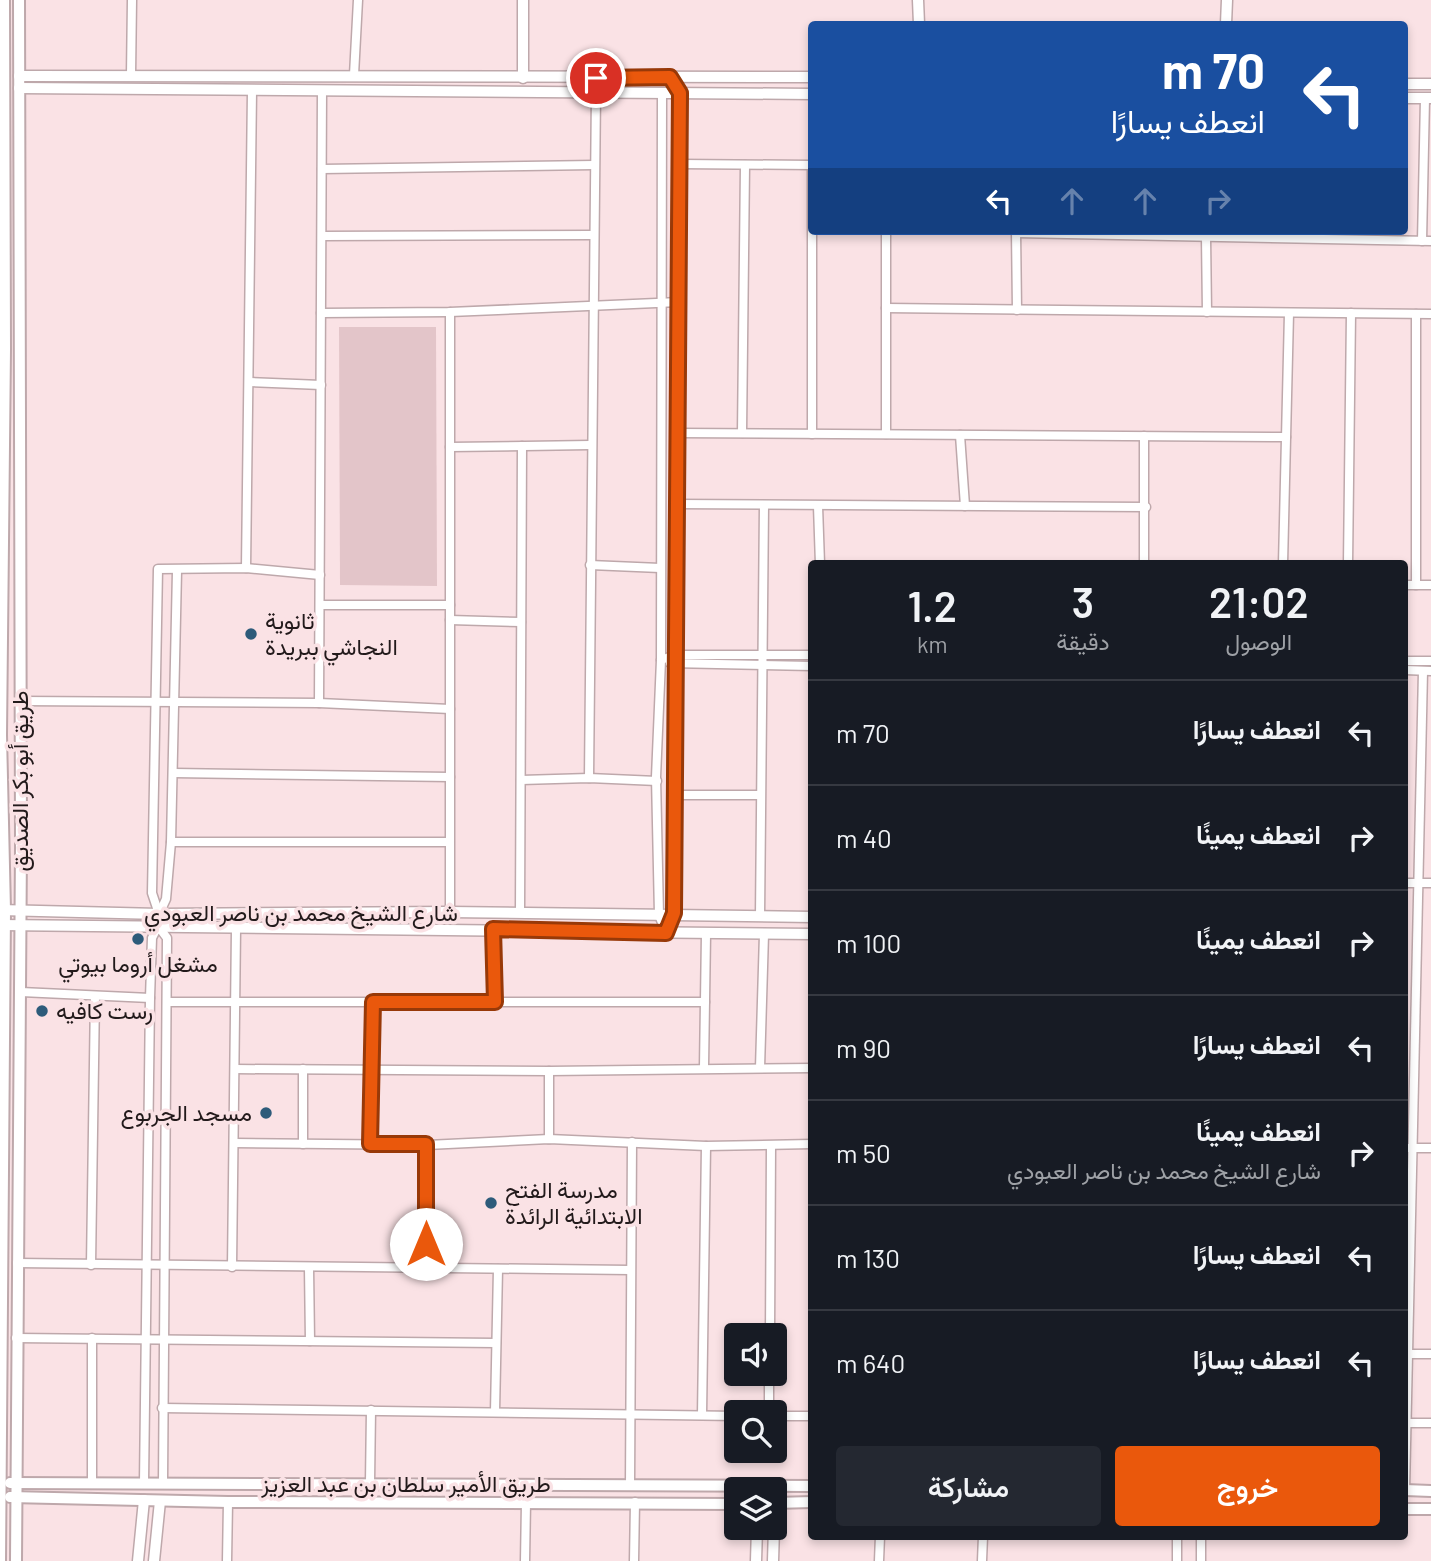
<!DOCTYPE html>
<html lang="ar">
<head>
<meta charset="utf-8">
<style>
	:root { --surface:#171b24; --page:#242831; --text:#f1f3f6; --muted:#9ea1a6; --line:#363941; --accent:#ea580c }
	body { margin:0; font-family:Barlow,Vazirmatn,sans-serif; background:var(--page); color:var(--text); direction:rtl; height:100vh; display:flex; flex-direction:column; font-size:26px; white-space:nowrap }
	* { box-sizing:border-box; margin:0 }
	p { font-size:23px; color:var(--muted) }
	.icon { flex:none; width:38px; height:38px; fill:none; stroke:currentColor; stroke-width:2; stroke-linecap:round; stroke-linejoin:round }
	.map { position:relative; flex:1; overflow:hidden; direction:ltr }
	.side { position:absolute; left:808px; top:560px; width:600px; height:980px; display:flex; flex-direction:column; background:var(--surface); border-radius:7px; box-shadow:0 4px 10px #0003; direction:rtl }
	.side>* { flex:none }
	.guide { position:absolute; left:808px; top:21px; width:600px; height:214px; border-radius:7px; box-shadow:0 4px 10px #0003; direction:rtl; background:#1a4fa0; color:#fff; overflow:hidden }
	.fabs { position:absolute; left:724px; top:1323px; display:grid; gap:14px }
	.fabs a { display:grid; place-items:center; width:63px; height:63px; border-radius:7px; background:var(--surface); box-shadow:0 4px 10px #0003; font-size:35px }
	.pin { position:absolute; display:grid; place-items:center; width:60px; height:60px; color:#fff; margin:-30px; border:4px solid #fff; border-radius:50%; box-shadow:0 2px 7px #0007 }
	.me { position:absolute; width:77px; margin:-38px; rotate:0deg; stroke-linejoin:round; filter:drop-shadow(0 0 5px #0008) }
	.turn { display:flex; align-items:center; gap:24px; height:147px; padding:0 28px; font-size:32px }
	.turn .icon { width:91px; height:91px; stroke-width:2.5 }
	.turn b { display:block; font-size:49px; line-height:60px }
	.lanes { display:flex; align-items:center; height:66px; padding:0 28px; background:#0003; justify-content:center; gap:35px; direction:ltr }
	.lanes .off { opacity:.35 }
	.eta { display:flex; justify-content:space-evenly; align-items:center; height:119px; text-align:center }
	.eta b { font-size:42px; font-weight:600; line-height:49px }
	.primary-button { display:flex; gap:14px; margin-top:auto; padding:14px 28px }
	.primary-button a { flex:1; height:80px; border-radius:7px; background:var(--accent); color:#fff; font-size:28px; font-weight:600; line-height:80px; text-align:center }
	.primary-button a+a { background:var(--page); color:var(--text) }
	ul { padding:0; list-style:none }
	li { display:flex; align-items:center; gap:21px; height:105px; padding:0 28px; border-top:2px solid var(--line) }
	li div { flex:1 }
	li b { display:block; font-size:26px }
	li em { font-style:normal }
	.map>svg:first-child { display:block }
</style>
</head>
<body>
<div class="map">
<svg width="1431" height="1561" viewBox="0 0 1431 1561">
	<rect width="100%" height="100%" fill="#fae2e5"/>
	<polygon fill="#e3c5c9" points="339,327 436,327 437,586 340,585"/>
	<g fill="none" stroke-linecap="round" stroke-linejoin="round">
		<defs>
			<g id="minor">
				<polyline points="131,75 132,0"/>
				<polyline points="354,75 358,0"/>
				<polyline points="662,93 661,660 656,777 659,915 666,933"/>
				<polyline points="680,164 812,165"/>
				<polyline points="812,165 812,434"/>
				<polyline points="322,169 594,165"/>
				<polyline points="886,231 886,434"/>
				<polyline points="1016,231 1017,310"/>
				<polyline points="1016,233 1431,241"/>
				<polyline points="322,236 593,235"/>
				<polyline points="1206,237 1207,312"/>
				<polyline points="1422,241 1425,98"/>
				<polyline points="886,308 1431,314"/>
				<polyline points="450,312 450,912"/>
				<polyline points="321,313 450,312 679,302"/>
				<polyline points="1416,314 1416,585"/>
				<polyline points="249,382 321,385"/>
				<polyline points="677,433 1286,437"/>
				<polyline points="742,433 745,165"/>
				<polyline points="960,435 965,506"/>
				<polyline points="450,447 590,445"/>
				<polyline points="675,504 1146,507"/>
				<polyline points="818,506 820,564"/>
				<polyline points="1144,564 1144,436"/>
				<polyline points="1283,564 1289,313"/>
				<polyline points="1348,564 1351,313"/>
				<polyline points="590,565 660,568"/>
				<polyline points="246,568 252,91"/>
				<polyline points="1405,585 1431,585"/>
				<polyline points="320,605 450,605"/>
				<polyline points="450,620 521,622"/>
				<polyline points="661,660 675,655 812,655"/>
				<polyline points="1405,661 1431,661"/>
				<polyline points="670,663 812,666"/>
				<polyline points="1405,670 1431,671"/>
				<polyline points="20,701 319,703 450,709"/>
				<polyline points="319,703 322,91"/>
				<polyline points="174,773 450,777"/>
				<polyline points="589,778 596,92"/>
				<polyline points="521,780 589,778 657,781"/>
				<polyline points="673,795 760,795"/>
				<polyline points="171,842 449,842"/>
				<polyline points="1405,883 1431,883"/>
				<polyline points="520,913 522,446"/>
				<polyline points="159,914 152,893 158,569 246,568 320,575"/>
				<polyline points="159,914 166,899 171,842 177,571"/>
				<polyline points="760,916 764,505"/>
				<polyline points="493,929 495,1002"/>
				<polyline points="666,933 674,913 680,93"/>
				<polyline points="21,992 150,998"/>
				<polyline points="167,1002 705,1002"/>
				<polyline points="704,1067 706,934"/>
				<polyline points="760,1068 764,934"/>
				<polyline points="235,1069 549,1071 812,1068"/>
				<polyline points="549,1139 549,1071"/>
				<polyline points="234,1143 427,1145 549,1139 706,1146 812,1144"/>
				<polyline points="303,1144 303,1069"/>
				<polyline points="370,1144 373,1002"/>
				<polyline points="1405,1148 1431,1148"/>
				<polyline points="17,1263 630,1270"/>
				<polyline points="91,1265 95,996"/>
				<polyline points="232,1267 236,929"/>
				<polyline points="309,1268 310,1341"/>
				<polyline points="426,1269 427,1145"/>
				<polyline points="770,1335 771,1146"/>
				<polyline points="16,1338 496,1343"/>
				<polyline points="1405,1354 1431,1354"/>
				<polyline points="162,1408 737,1416"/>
				<polyline points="495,1412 498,1269"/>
				<polyline points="769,1412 769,1374"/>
				<polyline points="702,1415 706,1146"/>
				<polyline points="775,1416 812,1416"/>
				<polyline points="1405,1423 1431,1423"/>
				<polyline points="370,1482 371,1410"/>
				<polyline points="92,1483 92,1338"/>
				<polyline points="144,1483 150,998 152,938 158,926 167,938 163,1483"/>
				<polyline points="630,1485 632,1142"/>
				<polyline points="1405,1490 1423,671"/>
				<polyline points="227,1561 228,1502"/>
				<polyline points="525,1561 526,1503"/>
				<polyline points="634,1561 635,1502"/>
				<polyline points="879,1561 880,1536"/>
				<polyline points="982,1561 983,1536"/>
				<polyline points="1177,1561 1177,1536"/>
				<polyline points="1201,1561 1201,1536"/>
			</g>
			<g id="tertiary">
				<polyline points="918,0 919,24"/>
				<polyline points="1226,24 1227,0"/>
				<polyline points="19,76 812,77"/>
				<polyline points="523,78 523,0"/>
				<polyline points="1405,84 1431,84"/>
				<polyline points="19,88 812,94"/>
				<polyline points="1405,98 1431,98"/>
				<polyline points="0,910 159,914 450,912 812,917"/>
				<polyline points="0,925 812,934"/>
				<polyline points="138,1561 144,1500"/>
				<polyline points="154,1561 160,1501"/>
				<polyline points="756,1561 757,1528"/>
				<polyline points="773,1561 774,1528"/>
			</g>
			<g id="secondary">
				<polyline points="10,1483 812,1486"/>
				<polyline points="1405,1490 1431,1491"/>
				<polyline points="10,1497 228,1502 737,1504"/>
				<polyline points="775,1503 812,1502"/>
				<polyline points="1405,1509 1431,1509"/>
				<polyline points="0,1561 5,910 1,735 5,349 4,0"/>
				<polyline points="16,1561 21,847 19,0"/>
			</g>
		</defs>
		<use href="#minor" stroke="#bea8ab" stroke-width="11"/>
		<use href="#tertiary" stroke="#bea8ab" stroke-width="13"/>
		<use href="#secondary" stroke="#bea8ab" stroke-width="14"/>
		<use href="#minor" stroke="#fff" stroke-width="8"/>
		<use href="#tertiary" stroke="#fff" stroke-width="10"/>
		<use href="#secondary" stroke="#fff" stroke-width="10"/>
	</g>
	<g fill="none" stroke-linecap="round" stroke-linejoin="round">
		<defs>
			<polyline id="route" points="426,1244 426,1144 370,1144 373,1002 495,1002 493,929 666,933 674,913 680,93 670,77 596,78"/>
		</defs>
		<use href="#route" stroke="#983908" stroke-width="18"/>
		<use href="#route" stroke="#ea580c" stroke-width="12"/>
	</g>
	<g fill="#2d5b7a" stroke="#fae2e5" stroke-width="2.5">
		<circle cx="251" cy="634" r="7"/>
		<circle cx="138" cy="939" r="7"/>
		<circle cx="42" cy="1011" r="7"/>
		<circle cx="266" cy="1113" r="7"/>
		<circle cx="491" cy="1203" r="7"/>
	</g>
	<g text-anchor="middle" stroke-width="7" stroke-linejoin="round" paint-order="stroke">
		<g font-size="23" fill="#221a1b" stroke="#fae2e5" text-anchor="start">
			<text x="265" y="629">ثانوية<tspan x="265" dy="26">النجاشي ببريدة</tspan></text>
			<text x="138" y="972" text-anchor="middle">مشغل أروما بيوتي</text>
			<text x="56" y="1019">رست كافيه</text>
			<text x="252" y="1121" text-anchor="end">مسجد الجربوع</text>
			<text x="505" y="1198">مدرسة الفتح<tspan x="505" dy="26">الابتدائية الرائدة</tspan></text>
		</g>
		<g font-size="23" fill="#221a1b" stroke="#fae2e5">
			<text transform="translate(20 781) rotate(-90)" y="8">طريق أبو بكر الصديق</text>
			<text x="301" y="921">شارع الشيخ محمد بن ناصر العبودي</text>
			<text x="406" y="1492">طريق الأمير سلطان بن عبد العزيز</text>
		</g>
	</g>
</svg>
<div class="fabs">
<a><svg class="icon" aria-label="sound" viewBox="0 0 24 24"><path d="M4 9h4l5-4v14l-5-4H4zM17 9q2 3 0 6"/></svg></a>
<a><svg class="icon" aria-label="search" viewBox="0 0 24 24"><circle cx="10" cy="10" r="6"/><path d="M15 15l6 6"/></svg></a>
<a><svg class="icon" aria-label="layers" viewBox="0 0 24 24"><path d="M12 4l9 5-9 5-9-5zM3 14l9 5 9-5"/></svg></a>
</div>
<div class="pin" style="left:596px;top:78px;background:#d93025"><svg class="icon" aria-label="arrive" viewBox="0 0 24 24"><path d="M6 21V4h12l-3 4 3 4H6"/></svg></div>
<svg class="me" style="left:426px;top:1244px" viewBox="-20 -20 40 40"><circle r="19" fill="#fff"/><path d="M0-13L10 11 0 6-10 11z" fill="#ea580c"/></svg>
<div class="guide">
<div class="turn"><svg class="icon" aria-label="left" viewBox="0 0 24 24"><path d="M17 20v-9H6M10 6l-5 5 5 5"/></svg><div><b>70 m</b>انعطف يسارًا</div></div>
<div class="lanes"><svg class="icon" aria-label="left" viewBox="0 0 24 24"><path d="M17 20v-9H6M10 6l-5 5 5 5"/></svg><svg class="icon off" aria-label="ahead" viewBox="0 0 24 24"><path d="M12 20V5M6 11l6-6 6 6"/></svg><svg class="icon off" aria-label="ahead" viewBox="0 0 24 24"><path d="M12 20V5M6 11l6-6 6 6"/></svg><svg class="icon off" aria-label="right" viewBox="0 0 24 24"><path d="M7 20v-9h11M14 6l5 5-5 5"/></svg></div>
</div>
<section class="side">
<div class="eta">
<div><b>21:02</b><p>الوصول</p></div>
<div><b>3</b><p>دقيقة</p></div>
<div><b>1.2</b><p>km</p></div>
</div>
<ul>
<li><svg class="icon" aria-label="left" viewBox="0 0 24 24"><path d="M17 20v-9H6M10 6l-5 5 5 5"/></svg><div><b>انعطف يسارًا</b></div><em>70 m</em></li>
<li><svg class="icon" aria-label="right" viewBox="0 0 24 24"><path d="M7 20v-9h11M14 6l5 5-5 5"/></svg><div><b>انعطف يمينًا</b></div><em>40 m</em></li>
<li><svg class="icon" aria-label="right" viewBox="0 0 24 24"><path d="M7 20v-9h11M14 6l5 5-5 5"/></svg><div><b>انعطف يمينًا</b></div><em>100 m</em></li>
<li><svg class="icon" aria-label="left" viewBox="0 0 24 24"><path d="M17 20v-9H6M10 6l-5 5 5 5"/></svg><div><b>انعطف يسارًا</b></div><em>90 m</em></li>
<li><svg class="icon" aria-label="right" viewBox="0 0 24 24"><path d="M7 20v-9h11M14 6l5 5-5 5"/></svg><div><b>انعطف يمينًا</b><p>شارع الشيخ محمد بن ناصر العبودي</p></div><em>50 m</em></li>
<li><svg class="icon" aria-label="left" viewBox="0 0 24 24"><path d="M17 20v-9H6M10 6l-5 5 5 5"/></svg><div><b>انعطف يسارًا</b></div><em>130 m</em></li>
<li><svg class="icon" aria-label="left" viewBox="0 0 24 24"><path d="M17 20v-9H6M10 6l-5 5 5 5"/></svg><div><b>انعطف يسارًا</b></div><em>640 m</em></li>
</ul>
<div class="primary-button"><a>خروج</a><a>مشاركة</a></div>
</section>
</div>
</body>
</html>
